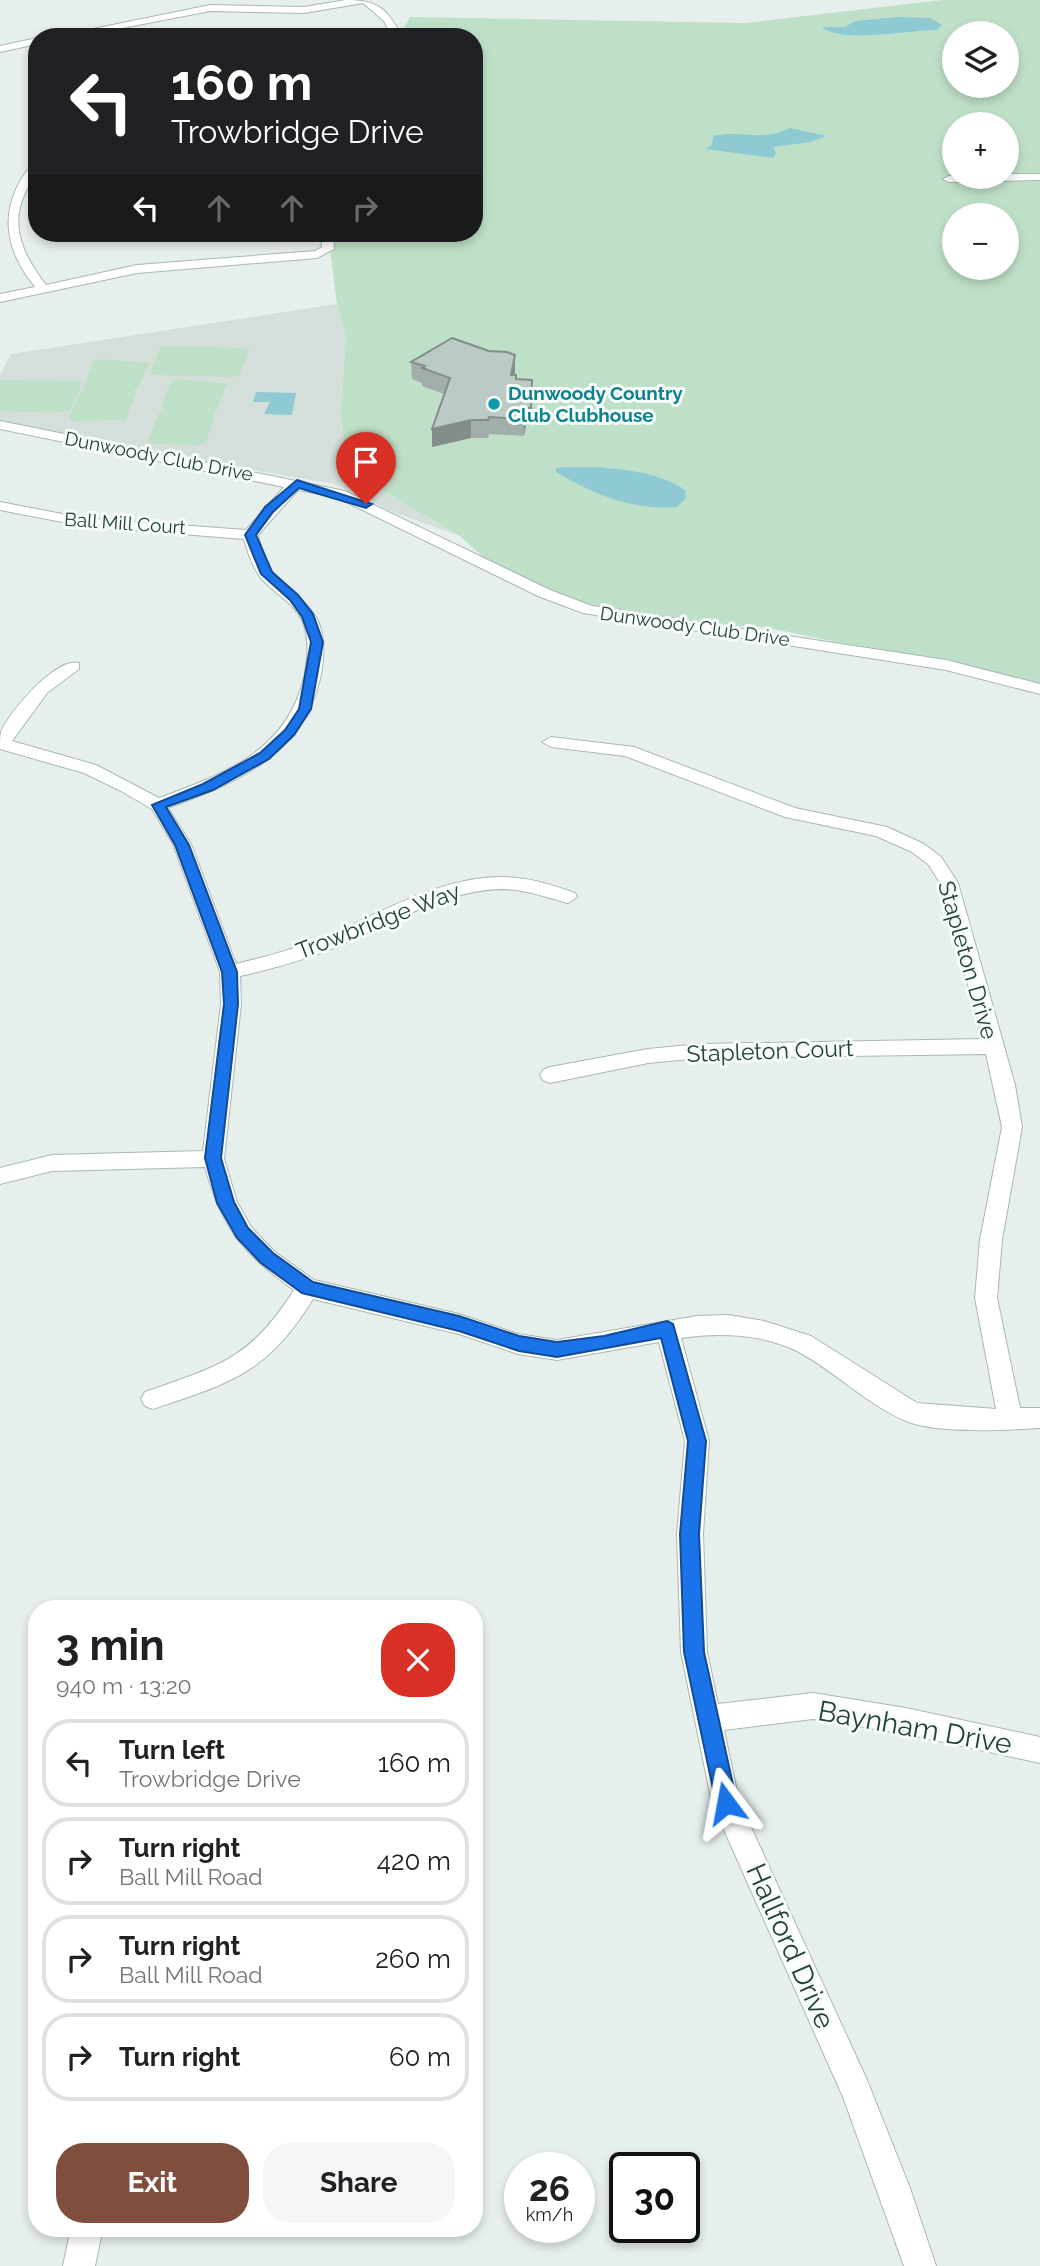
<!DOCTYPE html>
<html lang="en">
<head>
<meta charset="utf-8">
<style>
	:root { --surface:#fff; --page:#f6f6f6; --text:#202124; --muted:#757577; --line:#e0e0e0; --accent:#7f4e3f }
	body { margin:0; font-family:Raleway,sans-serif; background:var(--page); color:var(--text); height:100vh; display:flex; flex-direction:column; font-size:26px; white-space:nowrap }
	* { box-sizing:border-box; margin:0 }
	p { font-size:23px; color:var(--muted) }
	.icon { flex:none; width:38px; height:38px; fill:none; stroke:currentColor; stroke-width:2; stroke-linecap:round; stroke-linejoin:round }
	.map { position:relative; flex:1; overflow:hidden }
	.sheet { position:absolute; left:28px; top:1600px; width:455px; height:637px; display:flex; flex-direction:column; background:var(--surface); border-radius:28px; box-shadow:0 4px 10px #0003 }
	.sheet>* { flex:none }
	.banner { position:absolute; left:28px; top:28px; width:455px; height:214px; border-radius:28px; box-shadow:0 4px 10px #0003; background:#202124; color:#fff; overflow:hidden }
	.fabs { position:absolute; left:942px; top:21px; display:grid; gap:14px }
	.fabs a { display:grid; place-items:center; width:77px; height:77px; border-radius:50%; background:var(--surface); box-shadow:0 4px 10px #0003; font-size:35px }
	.speed { position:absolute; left:504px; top:2152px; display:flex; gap:14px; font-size:35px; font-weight:700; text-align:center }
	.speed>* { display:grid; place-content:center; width:91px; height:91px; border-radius:50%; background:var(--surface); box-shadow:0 4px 10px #0003; line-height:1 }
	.speed small { font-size:18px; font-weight:400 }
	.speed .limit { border:4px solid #111; border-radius:10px; background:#fff; color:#111 }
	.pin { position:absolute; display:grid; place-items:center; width:60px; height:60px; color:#fff; margin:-72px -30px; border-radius:50% 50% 50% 0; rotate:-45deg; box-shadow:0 0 7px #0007 }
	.pin .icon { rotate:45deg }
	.me { position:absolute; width:77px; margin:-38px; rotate:347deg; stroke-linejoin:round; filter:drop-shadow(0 0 5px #0008) }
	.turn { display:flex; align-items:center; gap:24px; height:147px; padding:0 28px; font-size:32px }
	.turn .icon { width:91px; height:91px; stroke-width:2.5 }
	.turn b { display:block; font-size:49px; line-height:60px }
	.lanes { display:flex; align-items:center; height:66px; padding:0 28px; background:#0003; justify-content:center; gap:35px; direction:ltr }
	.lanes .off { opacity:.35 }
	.round { display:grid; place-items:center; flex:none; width:74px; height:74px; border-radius:28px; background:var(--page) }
	.headline { display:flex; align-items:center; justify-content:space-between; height:119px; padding:0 28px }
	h1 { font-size:42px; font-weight:700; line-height:52px }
	.button { display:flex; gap:14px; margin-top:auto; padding:14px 28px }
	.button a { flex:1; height:80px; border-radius:28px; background:var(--accent); color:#fff; font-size:28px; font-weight:700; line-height:80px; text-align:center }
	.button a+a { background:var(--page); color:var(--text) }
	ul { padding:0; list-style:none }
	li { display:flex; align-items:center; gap:21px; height:88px; margin:0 14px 10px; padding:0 14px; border:4px solid var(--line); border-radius:28px }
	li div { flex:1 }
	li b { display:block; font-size:26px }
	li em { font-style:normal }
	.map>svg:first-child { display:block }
</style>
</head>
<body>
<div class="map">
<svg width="1040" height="2266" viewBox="0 0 1040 2266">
	<rect width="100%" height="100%" fill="#e6efeb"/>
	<polygon fill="#d4dfda" points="337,304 346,335 341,413 347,470 460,536 388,510 335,484 115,447 0,421 0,375 11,354"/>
	<g fill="#bfe0c8" fill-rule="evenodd">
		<path d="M942,0H1040V684L764,627L615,622L501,573L460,536L347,470L341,413L346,335L337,304L328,233H474V37H399L410,17L745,23ZM954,33H1006V86H954ZM954,124H1006V177H954ZM954,215H1006V268H954Z"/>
		<polygon points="166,346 244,348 249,350 240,375 235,377 153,375 150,373 160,348"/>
		<polygon points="101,359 149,363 138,389 133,391 136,393 126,420 72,421 69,418 81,392 86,390 83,387 94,361"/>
		<polygon points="177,379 227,384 217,410 212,413 215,415 206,443 200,445 152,444 148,441 159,413 165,411 161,408 171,382"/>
		<path d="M0,380L78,381L82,384L70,410C59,415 15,411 0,411Z"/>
	</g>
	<g fill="#8ec9d4">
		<path d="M897,17L930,18L942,25L937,30C908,30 841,44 822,27H845L855,21Z"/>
		<path d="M790,128L826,136L811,142L773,147L776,154L773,158L705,149L712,145L713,136C735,131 754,138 773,134C779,133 784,130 790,128Z"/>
		<polygon points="256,392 296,393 292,415 264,414 270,402 253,402"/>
		<path d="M556,468C594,465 653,468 685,490L686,498L677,507C632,511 594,494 556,472Z"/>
	</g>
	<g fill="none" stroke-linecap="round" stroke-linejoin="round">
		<defs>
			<g id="minor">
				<path d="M346,0C378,0 387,8 402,37H392L384,21L363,3L304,13L210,11L76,37H54L210,5L304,7Z"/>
				<polygon points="37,38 37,44 0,52 0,46"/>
				<path d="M37,163C37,177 28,184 23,198C10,230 26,259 46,285L137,265L315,251L322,247L321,233H333L334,249L317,258L137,273L0,302V294L35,287C10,256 0,224 17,187C21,179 28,167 37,163Z"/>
				<polygon points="1006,174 1040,174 1040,180 949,182 943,179 949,176"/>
				<path d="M0,421L345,491L550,590L592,606L946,660L1040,684V694L946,670L583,613L538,596L336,497L298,490L258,535C261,547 264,560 271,570C285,589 307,599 318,621C326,639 324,660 320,679C301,757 237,782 168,808L191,844L236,964C268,956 299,948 329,935C383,912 441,877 501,877C528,877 550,884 575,893L577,897L568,903C545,897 524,889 500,889C444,891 392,923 343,944C309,959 275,968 240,976L241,1004L224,1159L237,1202L251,1227L275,1252L314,1280L459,1314L518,1334L557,1340L697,1316L728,1315L764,1321L811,1336L917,1403L996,1409L975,1298L980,1240L1002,1127L986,1054L700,1058L648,1063L550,1083L543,1080L540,1075L543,1070L550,1067L648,1049L700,1044L983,1039L940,883L929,865L912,852L876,836L785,817L625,756L551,747L542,742L551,737L634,747L795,808L887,827L924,844L941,857L958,883L1015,1085L1022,1127L1002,1240L997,1298L1020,1408H1040V1428C1005,1430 938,1434 906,1421C866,1404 835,1371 797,1351C763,1334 718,1332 681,1338L709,1441L703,1534L707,1652L718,1704L813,1693L906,1708L1040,1737V1763L906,1734L813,1719L724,1730L739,1801L867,2080L910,2188L936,2266H904L843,2097L712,1803L681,1652L677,1534L685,1441L659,1342L557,1360L518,1354L459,1334L313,1299C267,1373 233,1382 153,1409L145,1406L141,1399L145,1392C218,1366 250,1360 294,1290C242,1252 223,1231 205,1167L52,1171L0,1184V1168L52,1155L203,1151L221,1004L220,972L173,844L152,809L121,791L84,773L0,749C0,743 0,736 1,732C9,712 56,657 79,663V669L47,693L12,741L96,765L159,798C224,774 286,752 304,678C308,659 310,638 302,620C293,602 274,593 261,578C252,566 248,553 244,539L83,526L0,510V502L83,518L246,530L284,487L0,429Z"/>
				<polygon points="71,2228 103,2228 95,2266 63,2266"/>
			</g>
		</defs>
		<use href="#minor" stroke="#a8b8b2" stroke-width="2"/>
		<use href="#minor" fill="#fff" fill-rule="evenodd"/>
	</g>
	<polygon fill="#a1aea9" points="489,351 515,355 514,375 516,379 532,397 531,425 526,425 524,436 489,434 488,438 471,438 432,447 444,394 422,386 422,383 412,379 411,362"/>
	<g fill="#838d89">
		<polygon points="515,355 515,372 511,392 511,375"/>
		<polygon points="526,408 526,425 524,436 524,419"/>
		<polygon points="471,420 471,438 432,447 432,429"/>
	</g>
	<polygon fill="#bbcac4" stroke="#838d89" stroke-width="2" points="452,338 489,351 507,352 515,355 511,375 516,375 516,379 532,380 531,408 526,408 524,419 489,417 488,420 471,420 432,429 450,378 422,368 425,366 411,362"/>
	<polygon fill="#1a73e8" stroke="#114b97" stroke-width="2" points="297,480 372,504 366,508 299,488 273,512 256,535 272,572 298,595 313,614 323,642 311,709 294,735 269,759 213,790 166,807 189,845 237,972 238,1004 221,1158 234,1202 248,1228 273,1253 313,1282 459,1316 519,1336 557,1342 604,1336 667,1321 673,1324 706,1441 699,1534 704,1652 737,1803 734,1810 726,1814 719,1810 716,1803 684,1652 680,1534 688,1441 661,1338 557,1357 519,1351 459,1331 302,1293 261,1263 237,1238 217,1203 205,1158 224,1004 222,972 175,845 152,805 203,784 260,753 285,730 299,709 311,642 302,617 290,600 261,574 245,535 265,507"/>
	<circle fill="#0f9aa8" stroke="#f7fbf9" stroke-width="2.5" cx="494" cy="404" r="7"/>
	<g text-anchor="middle" stroke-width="6" stroke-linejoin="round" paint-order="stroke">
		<g font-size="19" font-weight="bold" fill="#0d838f" stroke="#f7fbf9" text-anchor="start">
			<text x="508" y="400">Dunwoody Country<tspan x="508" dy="22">Club Clubhouse</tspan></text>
		</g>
		<g font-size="19" fill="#24423a" stroke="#f7fbf9">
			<text transform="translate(159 456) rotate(11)" y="7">Dunwoody Club Drive</text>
			<text transform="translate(125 523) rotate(4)" y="7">Ball Mill Court</text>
			<text transform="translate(695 626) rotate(8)" y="7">Dunwoody Club Drive</text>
		</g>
		<g font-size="23" fill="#24423a" stroke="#f7fbf9">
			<text transform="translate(378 921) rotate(-21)" y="8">Trowbridge Way</text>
			<text transform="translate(968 960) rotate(74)" y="8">Stapleton Drive</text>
			<text transform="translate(770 1051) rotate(-2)" y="8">Stapleton Court</text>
		</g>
		<g font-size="28" fill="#24423a" stroke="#f7fbf9">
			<text transform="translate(915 1727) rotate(10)" y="10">Baynham Drive</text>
			<text transform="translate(791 1946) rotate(66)" y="10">Hallford Drive</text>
		</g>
	</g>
</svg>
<div class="fabs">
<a><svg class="icon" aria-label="layers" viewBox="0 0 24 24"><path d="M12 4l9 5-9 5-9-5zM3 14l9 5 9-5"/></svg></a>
<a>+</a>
<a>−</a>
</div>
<div class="speed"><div>26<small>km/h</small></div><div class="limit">30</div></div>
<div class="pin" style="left:366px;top:504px;background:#d93025"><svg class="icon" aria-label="arrive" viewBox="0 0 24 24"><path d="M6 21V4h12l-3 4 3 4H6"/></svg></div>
<svg class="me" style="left:726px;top:1803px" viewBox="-20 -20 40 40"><path d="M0-17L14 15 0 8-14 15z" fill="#1a73e8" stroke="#fff" stroke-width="4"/></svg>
<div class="banner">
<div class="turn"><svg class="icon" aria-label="left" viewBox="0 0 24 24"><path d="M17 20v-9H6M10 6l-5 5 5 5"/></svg><div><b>160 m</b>Trowbridge Drive</div></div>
<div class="lanes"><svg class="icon" aria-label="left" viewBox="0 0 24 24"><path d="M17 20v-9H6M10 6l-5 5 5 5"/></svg><svg class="icon off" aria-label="ahead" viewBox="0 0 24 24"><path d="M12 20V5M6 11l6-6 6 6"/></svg><svg class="icon off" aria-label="ahead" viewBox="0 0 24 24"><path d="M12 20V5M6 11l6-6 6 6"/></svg><svg class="icon off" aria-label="right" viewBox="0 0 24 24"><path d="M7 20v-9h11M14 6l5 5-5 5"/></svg></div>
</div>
<section class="sheet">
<div class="headline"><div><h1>3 min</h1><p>940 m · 13:20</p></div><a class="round" style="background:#d93025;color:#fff"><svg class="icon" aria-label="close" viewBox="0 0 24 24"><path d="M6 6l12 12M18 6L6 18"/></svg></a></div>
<ul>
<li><svg class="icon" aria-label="left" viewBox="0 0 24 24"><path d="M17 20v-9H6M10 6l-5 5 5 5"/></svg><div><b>Turn left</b><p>Trowbridge Drive</p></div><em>160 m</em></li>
<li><svg class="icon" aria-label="right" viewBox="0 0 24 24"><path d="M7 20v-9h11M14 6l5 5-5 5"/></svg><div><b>Turn right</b><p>Ball Mill Road</p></div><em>420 m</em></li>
<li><svg class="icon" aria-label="right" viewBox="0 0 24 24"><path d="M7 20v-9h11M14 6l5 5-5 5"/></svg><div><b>Turn right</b><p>Ball Mill Road</p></div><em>260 m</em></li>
<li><svg class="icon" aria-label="right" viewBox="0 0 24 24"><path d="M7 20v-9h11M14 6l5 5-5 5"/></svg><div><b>Turn right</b></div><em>60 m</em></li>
</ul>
<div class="button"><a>Exit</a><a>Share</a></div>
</section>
</div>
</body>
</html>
